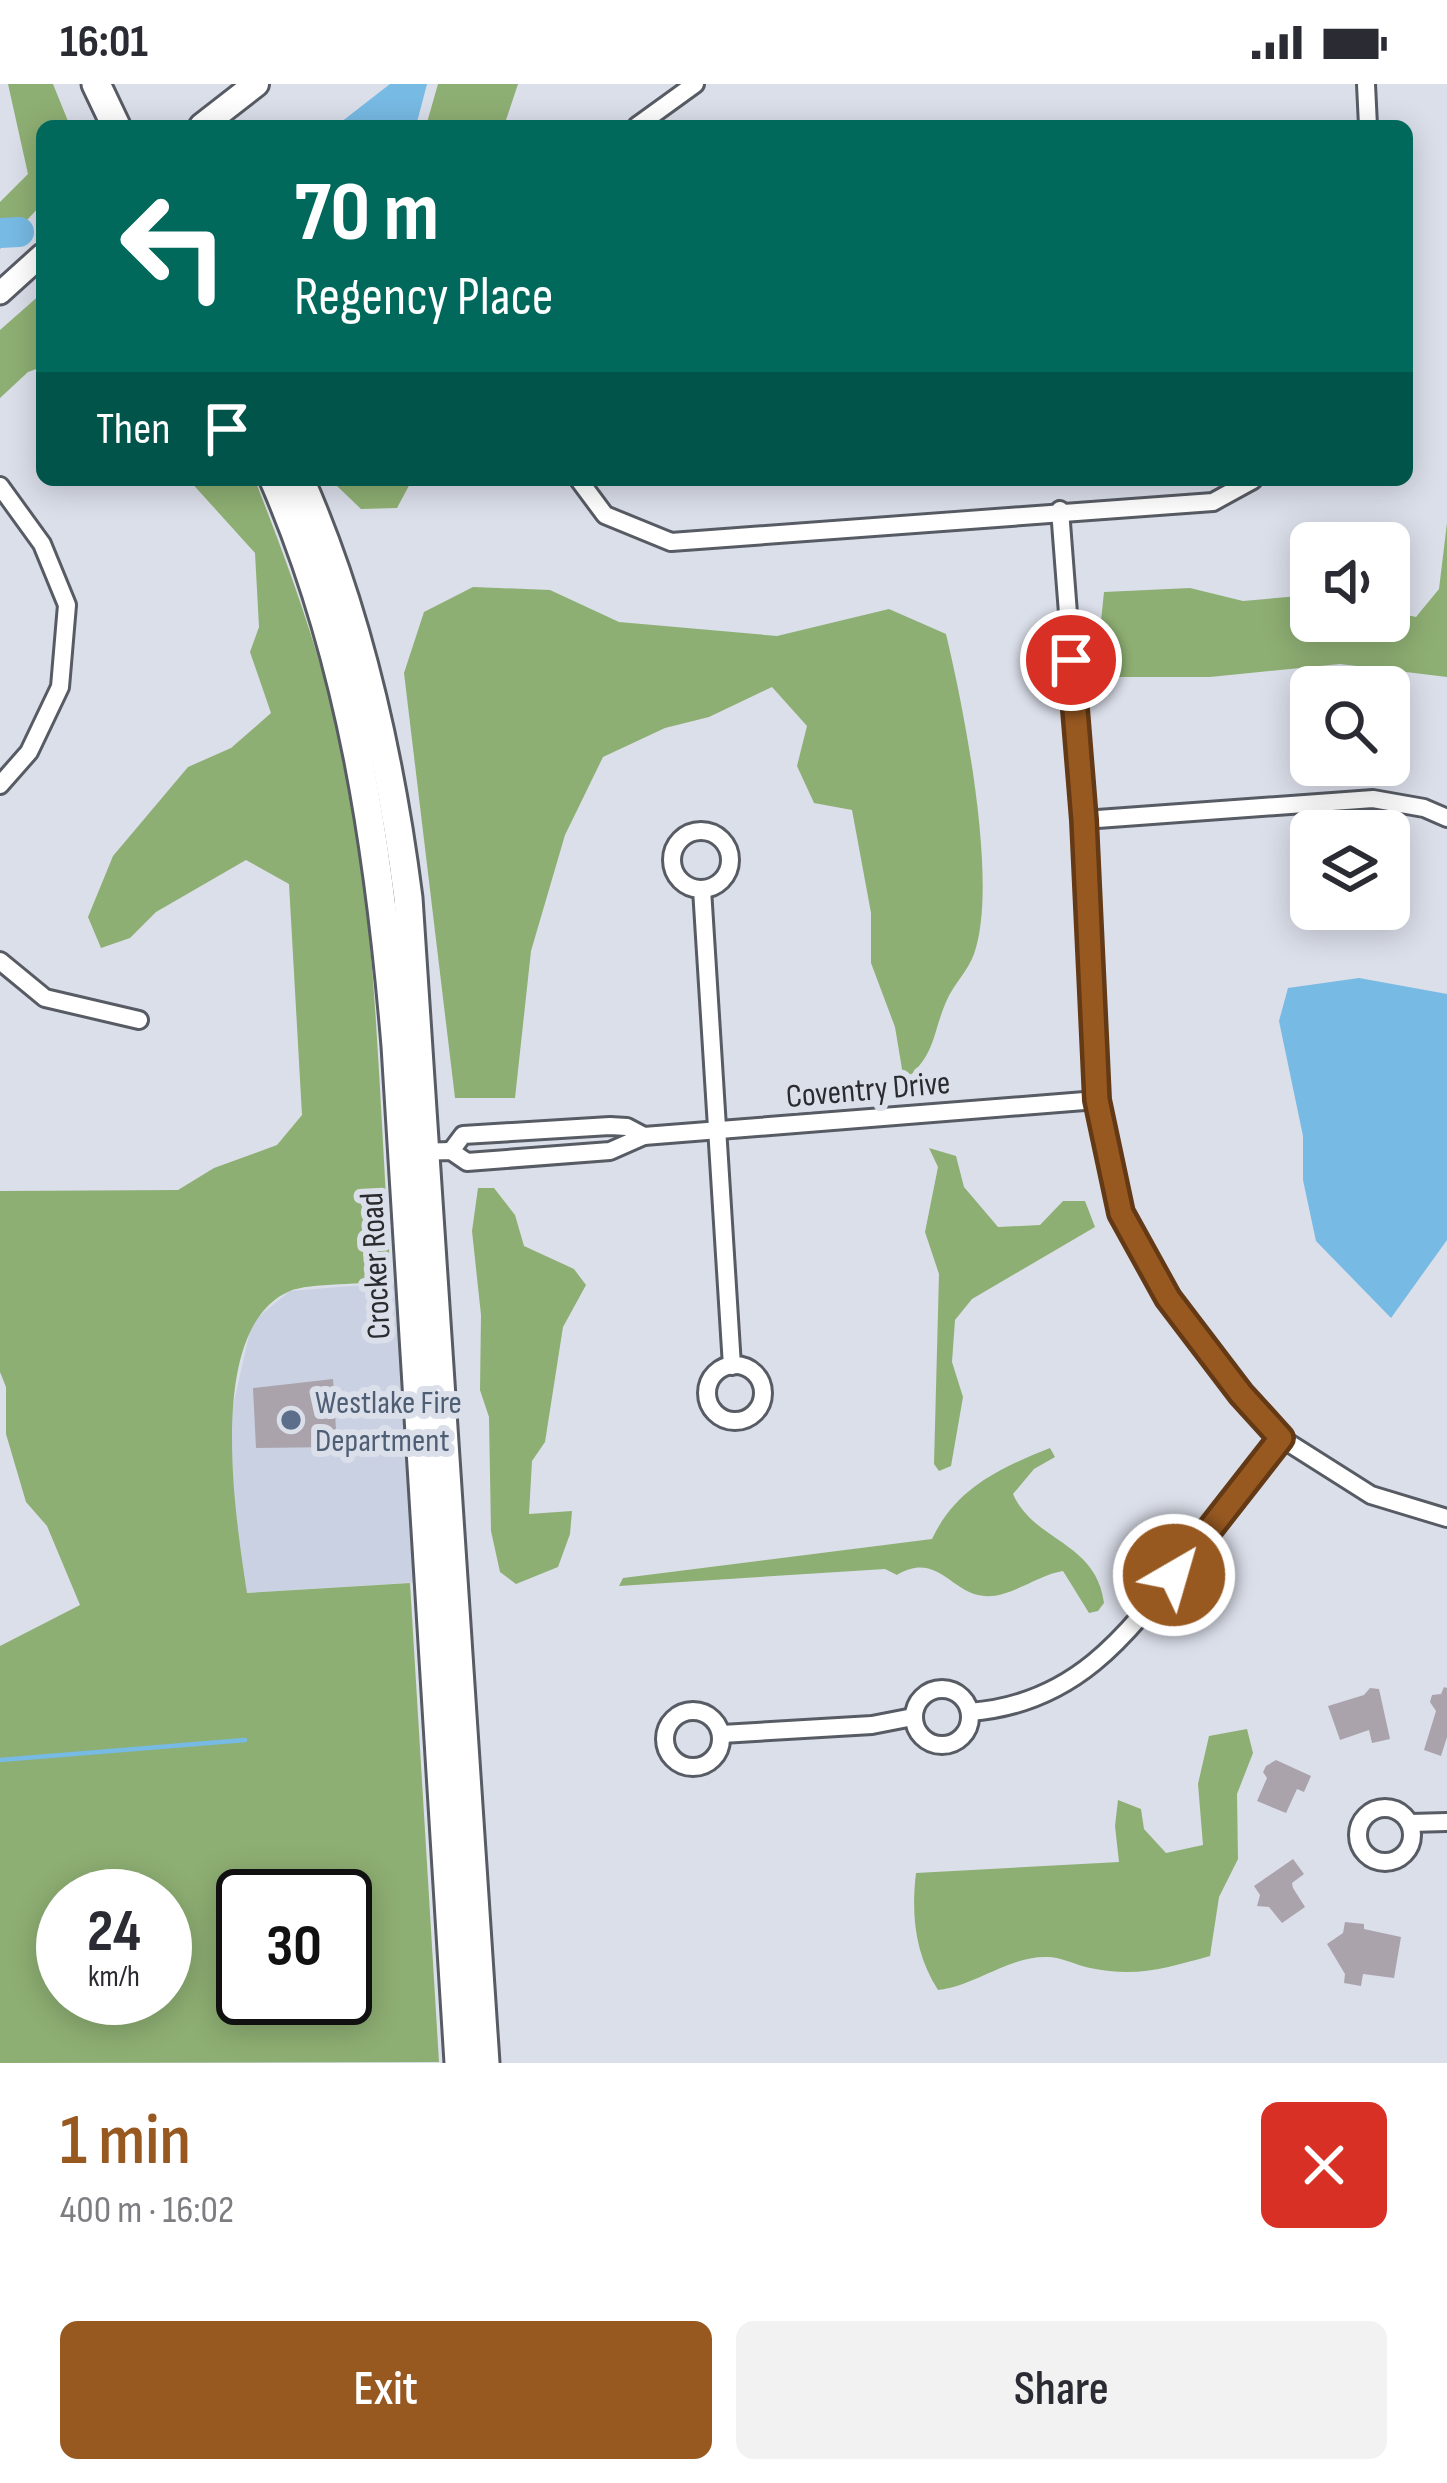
<!DOCTYPE html>
<html lang="en">
<head>
<meta charset="utf-8">
<style>
	:root { --surface:#fff; --page:#f2f2f3; --text:#2b2b33; --muted:#7c7c81; --accent:#985921 }
	body { margin:0; font-family:"Sofia Sans Condensed",sans-serif; background:var(--page); color:var(--text); height:100vh; display:flex; flex-direction:column; font-size:45px; white-space:nowrap }
	* { box-sizing:border-box; margin:0 }
	p { font-size:39px; color:var(--muted) }
	.icon { flex:none; width:66px; height:66px; fill:none; stroke:currentColor; stroke-width:2; stroke-linecap:round; stroke-linejoin:round }
	.map { position:relative; height:1979px; overflow:hidden }
	.side { display:flex; flex-direction:column; background:var(--surface); flex:1 }
	.side>* { flex:none }
	.top-card { position:absolute; left:36px; top:36px; width:1377px; height:366px; border-radius:18px; box-shadow:0 6px 30px #0003; background:#00695c; color:#fff; overflow:hidden }
	.tools { position:absolute; left:1290px; top:438px; display:grid; gap:24px }
	.tools a { display:grid; place-items:center; width:120px; height:120px; border-radius:18px; background:var(--surface); box-shadow:0 6px 30px #0003; font-size:60px }
	.speed { position:absolute; left:36px; top:1785px; display:flex; gap:24px; font-size:60px; font-weight:700; text-align:center }
	.speed>* { display:grid; place-content:center; width:156px; height:156px; border-radius:50%; background:var(--surface); box-shadow:0 6px 30px #0003; line-height:1 }
	.speed small { font-size:30px; font-weight:400 }
	.speed .limit { border:6px solid #111; border-radius:18px; background:#fff; color:#111 }
	.pin { position:absolute; display:grid; place-items:center; width:102px; height:102px; color:#fff; margin:-51px; border:6px solid #fff; border-radius:50%; box-shadow:0 3px 12px #0007 }
	.me { position:absolute; width:132px; margin:-66px; rotate:38deg; stroke-linejoin:round; filter:drop-shadow(0 0 9px #0008) }
	.turn { display:flex; align-items:center; gap:42px; height:252px; padding:0 60px; font-size:54px }
	.turn .icon { width:156px; height:156px; stroke-width:2.5 }
	.turn b { display:block; font-size:84px; line-height:102px }
	.then { display:flex; align-items:center; height:114px; padding:0 60px; background:#0003; gap:24px; font-size:45px }
	.round { display:grid; place-items:center; flex:none; width:126px; height:126px; border-radius:18px; background:var(--page) }
	.head { display:flex; align-items:center; justify-content:space-between; height:204px; padding:0 60px }
	h1 { font-size:72px; font-weight:600; line-height:90px; color:var(--accent) }
	.action { display:flex; gap:24px; margin-top:auto; padding:24px 60px }
	.action a { flex:1; height:138px; border-radius:18px; background:var(--accent); color:#fff; font-size:48px; font-weight:600; line-height:138px; text-align:center }
	.action a+a { background:var(--page); color:var(--text) }
	.status { display:flex; justify-content:space-between; align-items:center; height:84px; padding:0 60px; background:var(--surface); direction:ltr }
	.status svg { height:33px; fill:currentColor }
	.map>svg:first-child { display:block }
</style>
</head>
<body>
<div class="status"><b>16:01</b><svg viewBox="0 0 49 12"><path d="M0 12V9h3v3zM5 12V6h3v6zM10 12V3h3v9zM15 12V0h3v12zM26 1h20v11H26zM47 4h2v5h-2z"/></svg></div>
<div class="map">
<svg width="1447" height="1979" viewBox="0 0 1447 1979">
	<rect width="100%" height="100%" fill="#dbdfea"/>
	<polygon fill="#cad1e2" points="399,1198 420,1498 246,1509 231,1400 231,1331 252,1238 290,1207"/>
	<g fill="#8eaf73" fill-rule="evenodd">
		<polygon points="8,0 53,0 70,42 42,42 42,120 0,165 0,118 28,90"/>
		<polygon points="438,0 518,0 504,42 426,42"/>
		<polygon points="42,209 42,283 28,288 0,314 0,246"/>
		<path d="M189,396H255C304,521 349,650 363,785C378,922 382,1060 391,1198C368,1200 308,1199 290,1207C204,1243 236,1436 247,1509L410,1499L439,1978L0,1979V1562L80,1521L47,1442L26,1418L6,1350V1303L0,1288V1107L178,1106L214,1084L277,1061L302,1031L289,800L246,776L156,828L130,854L101,864L88,833L113,772L188,683L231,664L271,629L250,568L259,543L255,469ZM63,1812H165V1914H63ZM243,1812H345V1914H243Z"/>
		<polygon points="337,396 412,396 397,424 361,425 336,401"/>
		<polygon points="1447,439 1447,593 1340,580 1210,593 1116,593 1101,537 1104,508 1190,504 1243,517 1311,511 1311,537 1389,537 1389,527 1416,533 1439,505"/>
		<path d="M473,503L550,506L619,538L777,552L889,525L946,550C964,625 999,800 974,870C968,887 953,901 946,918C931,954 936,970 904,997L895,943L871,879V829L852,726L814,719L797,682L807,642L772,603L709,633L665,644L603,673L565,751L531,867L515,1014H455L404,589L424,528Z"/>
		<polygon points="929,1064 956,1072 964,1103 998,1143 1040,1141 1063,1117 1085,1117 1095,1143 972,1215 955,1236 952,1278 963,1313 951,1382 939,1387 934,1380 939,1190 925,1148 938,1083"/>
		<polygon points="478,1104 494,1104 515,1131 524,1162 574,1185 586,1201 563,1243 545,1358 532,1377 529,1430 572,1427 570,1450 558,1483 516,1500 500,1488 491,1447 489,1333 480,1306 481,1231 472,1147"/>
		<path d="M1050,1364L1055,1373L1034,1385L1013,1410C1034,1458 1096,1457 1104,1519L1098,1527L1089,1529L1063,1487C1036,1491 1006,1518 978,1511C950,1505 935,1468 897,1491L885,1485L619,1502L623,1494L932,1455C956,1404 1000,1384 1050,1364Z"/>
		<path d="M1247,1645L1253,1669L1237,1710L1238,1775L1219,1813L1210,1872C1166,1884 1137,1894 1090,1884C1076,1881 1059,1872 1045,1873C1008,1873 975,1902 938,1906C915,1870 911,1831 916,1789L1119,1778L1115,1742L1118,1716L1141,1725L1144,1745L1166,1769L1203,1761L1198,1700L1209,1652Z"/>
	</g>
	<g fill="#77bae4">
		<polygon points="390,0 427,0 416,42 336,42"/>
		<polygon points="1359,894 1447,910 1447,1156 1391,1234 1316,1157 1303,1096 1303,1052 1279,937 1288,904"/>
	</g>
	<g fill="none" stroke-linecap="round" stroke-linejoin="round">
		<polyline stroke="#77bae4" stroke-width="4.5" points="0,1676 245,1656"/>
		<polyline stroke="#77bae4" stroke-width="30" points="0,149 19,148"/>
	</g>
	<g fill="#aaa3ac">
		<polygon points="333,1295 337,1363 256,1364 253,1304"/>
		<polygon points="1444,1603 1447,1604 1447,1653 1441,1672 1424,1666 1436,1627 1430,1618 1432,1611 1441,1610"/>
		<polygon points="1370,1604 1379,1605 1390,1655 1372,1659 1369,1646 1340,1656 1328,1622 1364,1611"/>
		<polygon points="1276,1676 1311,1692 1304,1708 1297,1705 1286,1729 1257,1717 1267,1694 1263,1688 1266,1682"/>
		<polygon points="1293,1775 1304,1790 1292,1799 1293,1804 1305,1823 1282,1839 1269,1823 1257,1822 1260,1811 1254,1802"/>
		<polygon points="1345,1838 1364,1840 1364,1845 1401,1853 1394,1894 1363,1890 1361,1902 1344,1899 1345,1890 1327,1860 1343,1849"/>
	</g>
	<g fill="none" stroke-linecap="round" stroke-linejoin="round">
		<defs>
			<g id="minor">
				<polyline points="1366,0 1368,42"/>
				<polyline points="637,42 695,0"/>
				<polyline points="579,396 605,431 671,458 1213,418 1253,396"/>
				<polyline points="0,402 42,460 67,521 60,603 29,668 0,701"/>
				<polyline points="1060,426 1084,736 1097,1016 1121,1129 1168,1214 1241,1310 1281,1354 1371,1411 1447,1434"/>
				<polyline points="1084,736 1373,715 1424,724 1447,734"/>
				<circle cx="701" cy="776" r="29"/>
				<polyline points="702,805 732,1282"/>
				<polyline points="0,877 45,914 139,936"/>
				<polyline points="451,1067 463,1051 610,1042 627,1043 644,1052"/>
				<polyline points="417,1068 451,1067 467,1078 610,1067 644,1052 1097,1016"/>
				<circle cx="735" cy="1309" r="28"/>
				<circle cx="942" cy="1633" r="28"/>
				<circle cx="693" cy="1655" r="28"/>
				<path d="M970,1628C1077,1620 1128,1550 1189,1471C1220,1432 1251,1393 1281,1354"/>
				<polyline points="722,1650 872,1641 913,1633"/>
				<circle cx="1385" cy="1751" r="27"/>
				<polyline points="1410,1739 1447,1738"/>
			</g>
			<polyline id="tertiary" points="0,209 42,171"/>
			<polyline id="secondary" points="202,42 256,0"/>
			<g id="primary">
				<polyline points="96,0 116,42"/>
				<path d="M274,396C352,576 380,768 396,962L459,1979"/>
				<path d="M300,396C358,527 390,673 408,814L485,1979"/>
			</g>
		</defs>
		<use href="#minor" stroke="#575b63" stroke-width="22"/>
		<use href="#tertiary" stroke="#575b63" stroke-width="27"/>
		<use href="#secondary" stroke="#575b63" stroke-width="30"/>
		<use href="#primary" stroke="#575b63" stroke-width="33"/>
		<use href="#minor" stroke="#fff" stroke-width="16"/>
		<use href="#tertiary" stroke="#fff" stroke-width="21"/>
		<use href="#secondary" stroke="#fff" stroke-width="24"/>
		<use href="#primary" stroke="#fff" stroke-width="27"/>
	</g>
	<g fill="none" stroke-linecap="round" stroke-linejoin="round">
		<defs>
			<polyline id="route" points="1071,576 1084,736 1097,1016 1121,1129 1168,1214 1241,1310 1281,1354 1174,1491"/>
		</defs>
		<use href="#route" stroke="#633a15" stroke-width="30"/>
		<use href="#route" stroke="#985921" stroke-width="21"/>
	</g>
	<circle fill="#5c6f8a" stroke="#dbdfea" stroke-width="4.5" cx="291" cy="1336" r="12"/>
	<g text-anchor="middle" stroke-width="12" stroke-linejoin="round" paint-order="stroke">
		<g font-size="33" fill="#2a2b2f" stroke="#dbdfea">
			<text transform="translate(868 1004) rotate(-5)" y="12">Coventry Drive</text>
			<text transform="translate(374 1182) rotate(-93)" y="12">Crocker Road</text>
		</g>
		<g font-size="33" fill="#4e5e75" stroke="#dbdfea" text-anchor="start">
			<text x="315" y="1329">Westlake Fire<tspan x="315" dy="38">Department</tspan></text>
		</g>
	</g>
</svg>
<div class="tools">
<a><svg class="icon" aria-label="sound" viewBox="0 0 24 24"><path d="M4 9h4l5-4v14l-5-4H4zM17 9q2 3 0 6"/></svg></a>
<a><svg class="icon" aria-label="search" viewBox="0 0 24 24"><circle cx="10" cy="10" r="6"/><path d="M15 15l6 6"/></svg></a>
<a><svg class="icon" aria-label="layers" viewBox="0 0 24 24"><path d="M12 4l9 5-9 5-9-5zM3 14l9 5 9-5"/></svg></a>
</div>
<div class="speed"><div>24<small>km/h</small></div><div class="limit">30</div></div>
<div class="pin" style="left:1071px;top:576px;background:#d93025"><svg class="icon" aria-label="arrive" viewBox="0 0 24 24"><path d="M6 21V4h12l-3 4 3 4H6"/></svg></div>
<svg class="me" style="left:1174px;top:1491px" viewBox="-20 -20 40 40"><circle r="17" fill="#985921" stroke="#fff" stroke-width="3"/><path d="M0-11L8 9 0 5-8 9z" fill="#fff"/></svg>
<div class="top-card">
<div class="turn"><svg class="icon" aria-label="left" viewBox="0 0 24 24"><path d="M17 20v-9H6M10 6l-5 5 5 5"/></svg><div><b>70 m</b>Regency Place</div></div>
<div class="then">Then<svg class="icon" aria-label="arrive" viewBox="0 0 24 24"><path d="M6 21V4h12l-3 4 3 4H6"/></svg></div>
</div>
</div>
<section class="side">
<div class="head"><div><h1>1 min</h1><p>400 m · 16:02</p></div><a class="round" style="background:#d93025;color:#fff"><svg class="icon" aria-label="close" viewBox="0 0 24 24"><path d="M6 6l12 12M18 6L6 18"/></svg></a></div>
<div class="action"><a>Exit</a><a>Share</a></div>
</section>
</body>
</html>
